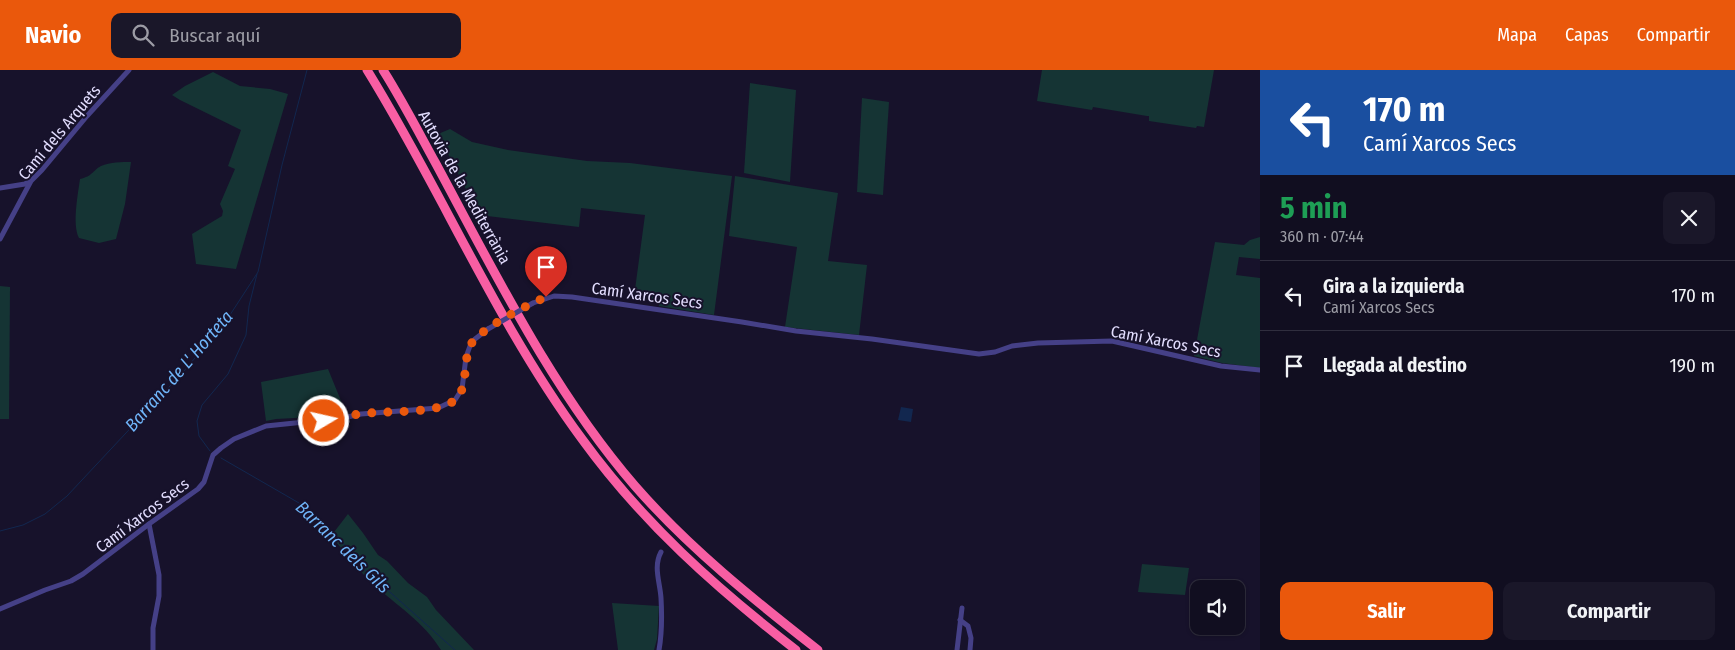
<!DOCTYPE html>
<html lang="es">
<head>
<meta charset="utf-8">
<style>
	:root { --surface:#110e20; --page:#1a1729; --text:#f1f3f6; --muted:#9c9ca5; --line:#302e3e; --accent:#ea580c }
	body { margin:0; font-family:"Fira Sans Condensed",sans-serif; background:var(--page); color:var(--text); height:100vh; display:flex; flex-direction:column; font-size:19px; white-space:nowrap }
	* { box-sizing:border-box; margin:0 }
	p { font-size:16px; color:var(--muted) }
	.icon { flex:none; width:28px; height:28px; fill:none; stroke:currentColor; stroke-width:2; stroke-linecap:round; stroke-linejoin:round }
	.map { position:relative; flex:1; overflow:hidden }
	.panel { display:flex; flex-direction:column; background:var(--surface); width:475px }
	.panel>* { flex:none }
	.top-card { background:#1a4fa0; color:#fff; overflow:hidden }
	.buttons { position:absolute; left:1190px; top:510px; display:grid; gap:10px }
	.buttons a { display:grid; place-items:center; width:55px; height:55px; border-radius:10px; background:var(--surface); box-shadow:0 1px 4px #0004,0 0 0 1px var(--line); font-size:25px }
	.pin { position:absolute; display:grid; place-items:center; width:42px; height:42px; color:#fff; margin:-51px -21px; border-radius:50% 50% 50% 0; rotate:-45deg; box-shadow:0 0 5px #0007 }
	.pin .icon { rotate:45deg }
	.me { position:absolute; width:55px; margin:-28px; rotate:81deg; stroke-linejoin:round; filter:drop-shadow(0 0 4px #0008) }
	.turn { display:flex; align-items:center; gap:18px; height:105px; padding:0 20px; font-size:22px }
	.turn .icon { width:65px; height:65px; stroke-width:2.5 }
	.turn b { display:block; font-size:35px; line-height:42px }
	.round { display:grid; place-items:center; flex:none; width:52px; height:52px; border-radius:10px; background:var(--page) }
	.head { display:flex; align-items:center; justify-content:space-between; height:85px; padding:0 20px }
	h1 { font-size:30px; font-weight:700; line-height:38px; color:#1e9e55 }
	.button { display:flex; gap:10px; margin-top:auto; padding:10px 20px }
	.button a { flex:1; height:58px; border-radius:10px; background:var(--accent); color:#fff; font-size:20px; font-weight:700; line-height:58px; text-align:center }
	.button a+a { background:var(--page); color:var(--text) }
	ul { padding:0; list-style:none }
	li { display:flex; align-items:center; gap:15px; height:70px; padding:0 20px; border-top:1px solid var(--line) }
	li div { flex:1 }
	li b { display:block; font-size:19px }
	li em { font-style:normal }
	header { display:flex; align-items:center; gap:30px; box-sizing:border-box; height:70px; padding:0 25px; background:var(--accent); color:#fff }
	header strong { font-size:24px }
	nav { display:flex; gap:28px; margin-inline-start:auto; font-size:18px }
	.search { width:350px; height:45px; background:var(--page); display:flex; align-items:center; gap:12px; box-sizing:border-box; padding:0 18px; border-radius:10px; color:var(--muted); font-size:19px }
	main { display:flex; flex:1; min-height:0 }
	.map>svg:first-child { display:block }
</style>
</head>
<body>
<header>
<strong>Navio</strong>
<div class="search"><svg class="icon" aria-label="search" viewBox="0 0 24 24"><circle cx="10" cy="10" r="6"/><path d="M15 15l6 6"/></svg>Buscar aquí</div>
<nav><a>Mapa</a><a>Capas</a><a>Compartir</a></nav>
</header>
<main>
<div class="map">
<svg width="1260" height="580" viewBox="0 0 1260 580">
	<rect width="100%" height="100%" fill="#17122b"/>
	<g fill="#153434">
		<polygon points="1042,0 1214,0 1204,57 1197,56 1196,58 1149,51 1149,46 1147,46 1093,37 1092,40 1037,31"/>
		<polygon points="213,2 240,16 270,19 288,24 236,199 196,194 192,164 222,146 223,141 220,134 235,99 228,96 241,60 180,30 172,25 185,16"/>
		<polygon points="750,13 796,20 790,112 744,103"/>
		<polygon points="862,28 889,32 883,125 857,122"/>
		<polygon points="450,59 472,72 508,80 587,91 630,93 732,106 714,245 659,236 659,232 634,227 645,145 581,138 579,157 479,145 438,64"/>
		<path d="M131,92L125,134L116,169L99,173L79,168C72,154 78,124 80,109C93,106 92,101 101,96C110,92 122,92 131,92Z"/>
		<polygon points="735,106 838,123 828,191 867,195 859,265 785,257 797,177 729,166"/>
		<polygon points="1260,167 1260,189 1239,187 1236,205 1260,208 1260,298 1222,293 1194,286 1215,172 1244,175 1250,170"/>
		<polygon points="0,216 10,217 9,349 0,349"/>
		<polygon points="328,299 346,343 313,347 276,349 266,351 261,312"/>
		<path d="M348,444L363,463L378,485L387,491L408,513L427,527L436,540L474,580H441C424,552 396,535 372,513C357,499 345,482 331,466Z"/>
		<polygon points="1142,494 1189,498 1185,525 1138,522"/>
		<polygon points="612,533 659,536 657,569 654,580 618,580"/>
	</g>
	<polygon fill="#12274f" points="901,337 913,339 911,352 898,350"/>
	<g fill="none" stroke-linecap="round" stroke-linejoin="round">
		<g stroke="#12274f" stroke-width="1">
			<polyline points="210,381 199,366 197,351 202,335 228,304 246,265 249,236 257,204"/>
			<polyline points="221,388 299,433 349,479 364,499 455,580"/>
			<polyline points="0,461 23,455 45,444 67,426 184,301 226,251 258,202 282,95 307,0"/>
		</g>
		<g stroke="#454087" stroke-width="5">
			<polyline points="0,118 25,114 30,111"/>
			<polyline points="0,169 31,111 42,100 87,46 129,0"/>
			<polyline points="533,233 554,226 572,227 742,252 796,261 872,269 979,284 995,282 1012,276 1038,273 1112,271 1221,296 1260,300"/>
			<polyline points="149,454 159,505 159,526 153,558 153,580"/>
			<polyline points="0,539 45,520 71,511 83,504 149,454 198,419 204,412 213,385 221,378 234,369 266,356 343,348 361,344 438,338 455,330 462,319 466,287 470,276 475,269 488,259"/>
			<polyline points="960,550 968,556 971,568 970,580"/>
			<path d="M659,580C662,563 662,545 661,528C660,512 653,497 661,482"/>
			<polyline points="957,580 962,538"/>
		</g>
		<g stroke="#f85ea3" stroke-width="9">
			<path d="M367,0C442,121 497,254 582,369C643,453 715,517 796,580"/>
			<path d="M383,0C402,30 418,61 435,92C495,203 552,320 635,416C689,478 753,529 818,580"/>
		</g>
		<polyline stroke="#454087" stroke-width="5" points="488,259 533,233"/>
	</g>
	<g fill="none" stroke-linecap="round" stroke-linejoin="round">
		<path stroke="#ea580c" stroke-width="9" stroke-dasharray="0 16.2" d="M324,351C336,349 349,345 361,344C385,340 436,345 455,330C468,320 463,292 470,276C478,259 528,235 546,227"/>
	</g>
	<g text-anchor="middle" stroke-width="4" stroke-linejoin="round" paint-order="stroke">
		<g font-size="16" fill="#e2ddfe" stroke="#17122b">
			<text transform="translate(59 62) rotate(-50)" y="6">Camí dels Arquets</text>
			<text transform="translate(465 117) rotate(61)" y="6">Autovia de la Mediterrània</text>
			<text transform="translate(647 225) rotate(8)" y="6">Camí Xarcos Secs</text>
			<text transform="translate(1166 271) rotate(11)" y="6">Camí Xarcos Secs</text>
			<text transform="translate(142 445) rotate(-37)" y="6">Camí Xarcos Secs</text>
		</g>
		<g font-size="18" font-style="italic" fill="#70b5f9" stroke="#17122b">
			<text transform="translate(179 301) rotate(-49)" y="6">Barranc de L' Horteta</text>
			<text transform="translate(343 477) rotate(44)" y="6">Barranc dels Gils</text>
		</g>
	</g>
</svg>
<div class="buttons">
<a><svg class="icon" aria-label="sound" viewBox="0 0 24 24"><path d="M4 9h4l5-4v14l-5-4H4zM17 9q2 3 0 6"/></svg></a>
</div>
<div class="pin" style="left:546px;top:227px;background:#d93025"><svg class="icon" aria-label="arrive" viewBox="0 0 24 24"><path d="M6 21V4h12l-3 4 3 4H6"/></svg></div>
<svg class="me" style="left:324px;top:351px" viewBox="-20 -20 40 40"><circle r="17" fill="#ea580c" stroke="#fff" stroke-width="3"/><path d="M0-11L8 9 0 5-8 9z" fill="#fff"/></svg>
</div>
<section class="panel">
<div class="top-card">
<div class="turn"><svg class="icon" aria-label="left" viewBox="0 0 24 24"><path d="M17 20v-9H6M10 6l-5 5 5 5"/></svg><div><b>170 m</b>Camí Xarcos Secs</div></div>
</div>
<div class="head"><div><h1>5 min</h1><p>360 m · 07:44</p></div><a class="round"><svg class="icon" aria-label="close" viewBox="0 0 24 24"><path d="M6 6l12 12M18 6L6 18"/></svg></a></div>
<ul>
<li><svg class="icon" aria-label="left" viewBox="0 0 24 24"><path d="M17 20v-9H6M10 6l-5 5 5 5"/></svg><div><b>Gira a la izquierda</b><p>Camí Xarcos Secs</p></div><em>170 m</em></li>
<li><svg class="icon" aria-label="arrive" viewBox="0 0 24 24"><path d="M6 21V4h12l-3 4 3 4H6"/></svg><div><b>Llegada al destino</b></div><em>190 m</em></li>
</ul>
<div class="button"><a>Salir</a><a>Compartir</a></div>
</section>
</main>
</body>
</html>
